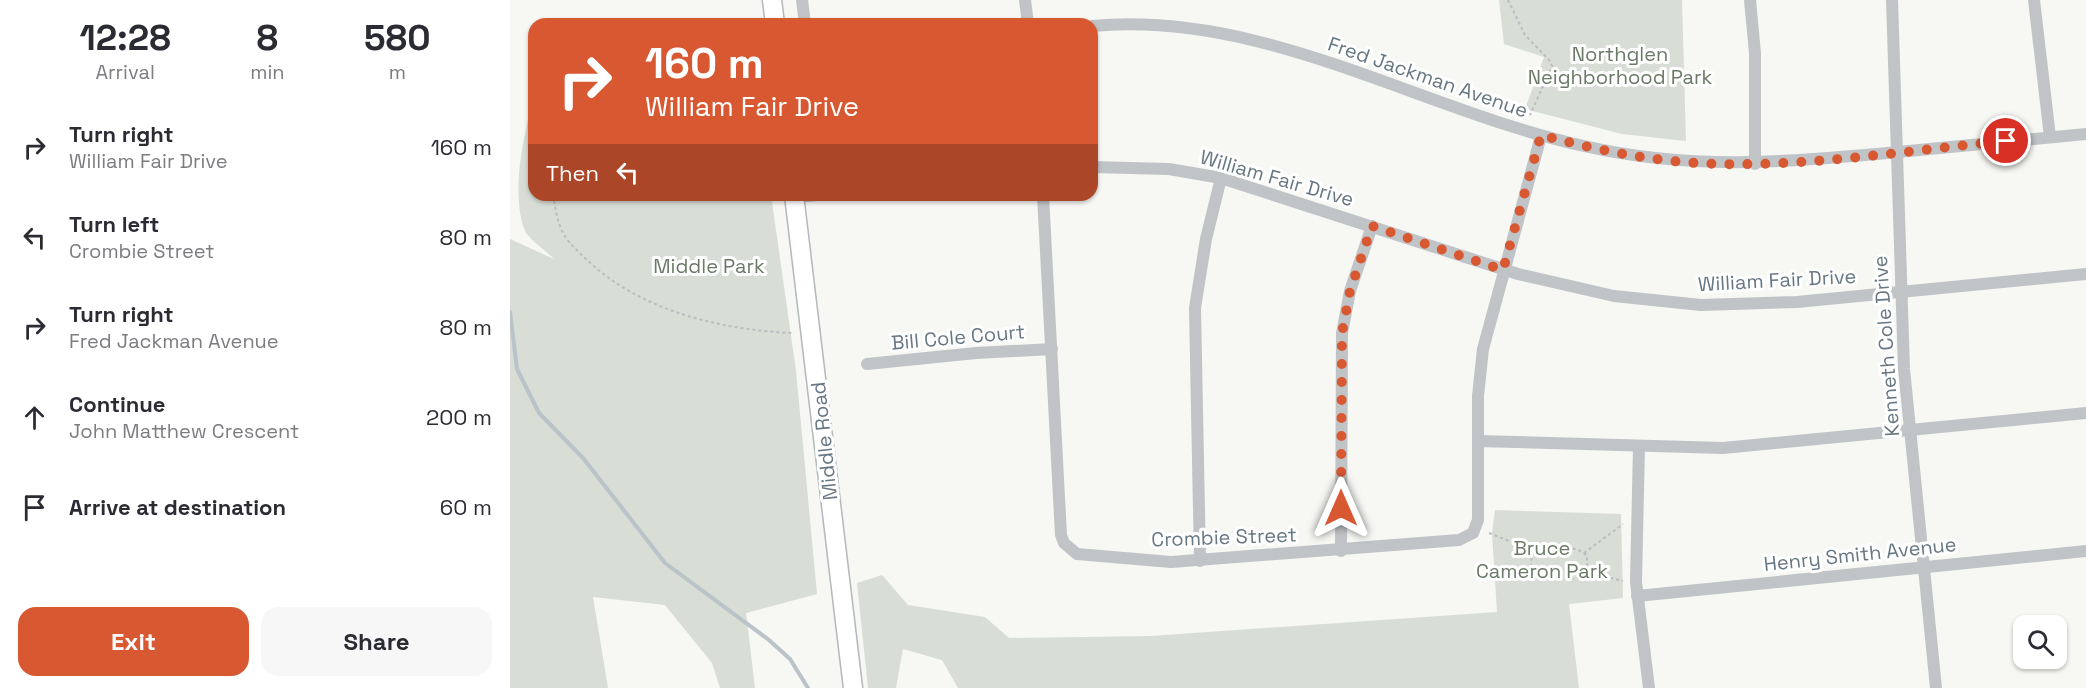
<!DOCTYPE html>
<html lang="en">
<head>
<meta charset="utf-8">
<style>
	:root { --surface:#fff; --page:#f7f7f7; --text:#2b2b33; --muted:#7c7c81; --accent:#d85832 }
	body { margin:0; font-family:"Space Grotesk",sans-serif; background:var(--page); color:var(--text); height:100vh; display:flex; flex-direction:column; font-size:22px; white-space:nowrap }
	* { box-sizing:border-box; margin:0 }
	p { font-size:20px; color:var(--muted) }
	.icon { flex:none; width:33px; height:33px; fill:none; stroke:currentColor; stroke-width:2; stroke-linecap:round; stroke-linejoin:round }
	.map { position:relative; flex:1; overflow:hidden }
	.sheet { display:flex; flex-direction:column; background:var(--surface); width:510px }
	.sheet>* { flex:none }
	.hud { position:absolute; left:18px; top:18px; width:570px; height:183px; border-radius:18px; box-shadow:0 2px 4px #0004; background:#d85832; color:#fff; overflow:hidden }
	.buttons { position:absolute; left:1503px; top:615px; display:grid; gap:12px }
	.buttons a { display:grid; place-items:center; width:54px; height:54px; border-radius:12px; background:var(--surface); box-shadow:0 2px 4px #0004; font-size:30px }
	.pin { position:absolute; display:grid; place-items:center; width:51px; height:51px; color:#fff; margin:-26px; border:3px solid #fff; border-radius:50%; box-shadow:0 2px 6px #0007 }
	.me { position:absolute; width:66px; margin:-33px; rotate:0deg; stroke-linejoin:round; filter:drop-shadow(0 0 4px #0008) }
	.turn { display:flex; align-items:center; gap:21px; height:126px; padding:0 18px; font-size:27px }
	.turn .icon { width:78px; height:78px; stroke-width:2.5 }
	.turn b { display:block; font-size:42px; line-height:51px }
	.then { display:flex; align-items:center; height:57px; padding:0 18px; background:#0003; gap:12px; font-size:22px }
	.eta { display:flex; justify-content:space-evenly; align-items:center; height:102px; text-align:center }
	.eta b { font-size:36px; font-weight:700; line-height:42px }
	.primary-button { display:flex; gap:12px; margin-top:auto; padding:12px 18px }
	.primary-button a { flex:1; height:69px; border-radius:18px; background:var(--accent); color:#fff; font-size:24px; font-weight:700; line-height:69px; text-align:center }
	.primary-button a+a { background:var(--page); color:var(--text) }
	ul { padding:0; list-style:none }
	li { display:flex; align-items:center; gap:18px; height:90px; padding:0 18px }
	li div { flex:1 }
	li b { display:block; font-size:22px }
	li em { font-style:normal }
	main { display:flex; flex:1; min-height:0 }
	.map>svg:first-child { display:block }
</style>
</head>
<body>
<main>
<section class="sheet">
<div class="eta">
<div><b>12:28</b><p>Arrival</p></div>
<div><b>8</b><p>min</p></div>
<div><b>580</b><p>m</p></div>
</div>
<ul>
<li><svg class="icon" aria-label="right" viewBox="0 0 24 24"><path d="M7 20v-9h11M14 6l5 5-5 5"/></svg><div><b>Turn right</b><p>William Fair Drive</p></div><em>160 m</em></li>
<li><svg class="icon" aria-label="left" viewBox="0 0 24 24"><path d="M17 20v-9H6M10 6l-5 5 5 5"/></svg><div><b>Turn left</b><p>Crombie Street</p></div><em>80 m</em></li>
<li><svg class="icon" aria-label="right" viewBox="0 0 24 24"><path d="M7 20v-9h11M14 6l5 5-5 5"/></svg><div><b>Turn right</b><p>Fred Jackman Avenue</p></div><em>80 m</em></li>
<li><svg class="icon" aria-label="ahead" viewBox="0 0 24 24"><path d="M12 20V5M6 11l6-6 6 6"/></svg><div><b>Continue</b><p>John Matthew Crescent</p></div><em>200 m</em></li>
<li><svg class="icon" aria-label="arrive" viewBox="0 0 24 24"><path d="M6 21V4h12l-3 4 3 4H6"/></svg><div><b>Arrive at destination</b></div><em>60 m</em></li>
</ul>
<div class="primary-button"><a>Exit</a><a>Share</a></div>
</section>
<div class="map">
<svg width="1576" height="688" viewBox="0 0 1576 688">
	<rect width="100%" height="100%" fill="#f7f7f4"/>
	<g fill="#d8ddd5">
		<polygon points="989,0 1172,0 1176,141 1112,134 1015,109 1034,57 994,44"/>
		<path d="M24,97V195H261L286,371L307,594L236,613L245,688H210L202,663L155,605L83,597L98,688H0V239L44,259C35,250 24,243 16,233C0,198 13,135 24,97Z"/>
		<polygon points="985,510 1111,514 1113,598 1059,604 1069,688 448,688 432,660 393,649 386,688 358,688 347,583 372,575 398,605 475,617 499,638 641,636 987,612 982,533"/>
	</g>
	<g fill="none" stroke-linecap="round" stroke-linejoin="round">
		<polyline stroke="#b9c3c8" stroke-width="4" points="0,312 7,369 29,413 73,458 155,563 259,640 280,659 298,688"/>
		<defs>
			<g id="secondary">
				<polyline points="262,0 265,24"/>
				<polyline points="284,195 343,688"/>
			</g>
		</defs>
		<use href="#secondary" stroke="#b2b8bc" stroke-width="21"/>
		<g stroke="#babdbf" stroke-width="2" stroke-dasharray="3 3" stroke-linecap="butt">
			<polyline points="998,0 1015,35 1040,61 1042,66 1020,115"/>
			<polyline points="1040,73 1089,83"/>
			<path d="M43,195C45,207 47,220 52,231C57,242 67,250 76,259C130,311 211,330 284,333"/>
			<path d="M979,533L1022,550L1021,569L1028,576L1060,579L1072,577L1077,572V556C1067,544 1037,546 1022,550"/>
			<polyline points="1074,553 1113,524"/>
			<polyline points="1077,572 1113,581"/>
		</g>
		<g stroke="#c0c4c7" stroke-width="12">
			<polyline points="292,0 295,24"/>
			<polyline points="515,0 518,24"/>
			<polyline points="1240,0 1245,53 1245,164"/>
			<polyline points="1382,0 1394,369 1426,688"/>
			<polyline points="1524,0 1540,137"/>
			<path d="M582,26C755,10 910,110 1074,146C1184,171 1277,162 1388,152C1451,146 1513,140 1576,134"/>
			<polyline points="582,167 659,169 711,178 1008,274 1104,296 1191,305 1287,302 1576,274"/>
			<polyline points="533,195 551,535 554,543 567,554 661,562 949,540 963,533 968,520 968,396 973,349 1031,136"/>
			<polyline points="284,197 308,195"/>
			<polyline points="357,364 466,353 542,349"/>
			<polyline points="968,441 1213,448 1576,413"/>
			<polyline points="1129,446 1126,582 1139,688"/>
			<polyline points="831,551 832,333 840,291 862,226"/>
			<polyline points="690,561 685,308 696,239 711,178"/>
			<polyline points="1127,596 1576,551"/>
		</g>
		<use href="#secondary" stroke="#fff" stroke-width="18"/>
	</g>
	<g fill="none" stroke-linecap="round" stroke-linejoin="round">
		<path stroke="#d85832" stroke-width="10" stroke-dasharray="0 18" d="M831,508L832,333L840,291L862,226L993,270L1031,135C1090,151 1150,163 1210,164C1305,166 1402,150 1496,141"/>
	</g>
	<g text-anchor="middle" stroke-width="6" stroke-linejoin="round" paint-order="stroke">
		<g font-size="20" fill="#6a7a66" stroke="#fff">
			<text x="1110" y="61">Northglen<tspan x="1110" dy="23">Neighborhood Park</tspan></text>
			<text x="199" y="273">Middle Park</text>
			<text x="1032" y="555">Bruce<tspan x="1032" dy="23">Cameron Park</tspan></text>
		</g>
		<g font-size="20" fill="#677783" stroke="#fff">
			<text transform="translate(918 77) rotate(19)" y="7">Fred Jackman Avenue</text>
			<text transform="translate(767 178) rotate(16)" y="7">William Fair Drive</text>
			<text transform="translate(1267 280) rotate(-3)" y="7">William Fair Drive</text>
			<text transform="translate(448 337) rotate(-5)" y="7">Bill Cole Court</text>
			<text transform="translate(1376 346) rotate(-94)" y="7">Kenneth Cole Drive</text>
			<text transform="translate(314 441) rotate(-96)" y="7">Middle Road</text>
			<text transform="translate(714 537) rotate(-2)" y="7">Crombie Street</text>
			<text transform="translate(1350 554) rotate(-6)" y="7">Henry Smith Avenue</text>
		</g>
	</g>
</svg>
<div class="buttons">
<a><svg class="icon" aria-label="search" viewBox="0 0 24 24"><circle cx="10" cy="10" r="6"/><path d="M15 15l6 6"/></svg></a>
</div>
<div class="pin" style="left:1496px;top:141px;background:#d93025"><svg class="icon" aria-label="arrive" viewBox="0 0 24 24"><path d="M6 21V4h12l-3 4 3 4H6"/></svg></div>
<svg class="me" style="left:831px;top:508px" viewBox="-20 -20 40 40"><path d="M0-17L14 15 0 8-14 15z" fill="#d85832" stroke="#fff" stroke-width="4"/></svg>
<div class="hud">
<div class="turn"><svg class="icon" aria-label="right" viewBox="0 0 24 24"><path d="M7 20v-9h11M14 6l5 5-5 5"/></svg><div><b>160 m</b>William Fair Drive</div></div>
<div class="then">Then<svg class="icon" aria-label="left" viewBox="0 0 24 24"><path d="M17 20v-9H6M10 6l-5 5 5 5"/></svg></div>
</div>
</div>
</main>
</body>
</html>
